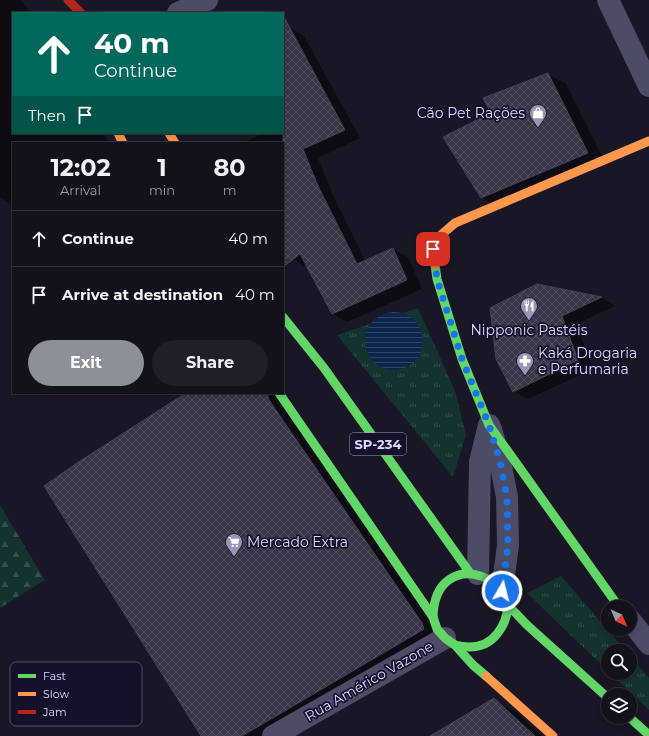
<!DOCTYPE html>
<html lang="en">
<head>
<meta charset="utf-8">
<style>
	:root { --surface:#13111c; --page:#201f29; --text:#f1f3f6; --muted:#9d9da3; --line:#32313b; --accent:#8c9099 }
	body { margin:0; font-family:Montserrat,sans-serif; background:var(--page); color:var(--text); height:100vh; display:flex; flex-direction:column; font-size:15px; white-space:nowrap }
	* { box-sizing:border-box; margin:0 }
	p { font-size:13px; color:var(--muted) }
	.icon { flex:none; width:22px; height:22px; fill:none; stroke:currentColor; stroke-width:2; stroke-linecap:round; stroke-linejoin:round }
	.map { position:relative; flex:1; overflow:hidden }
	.panel { position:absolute; left:12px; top:142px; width:272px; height:252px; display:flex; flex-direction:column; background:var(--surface); border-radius:0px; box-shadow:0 2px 6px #0003,0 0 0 1px var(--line) }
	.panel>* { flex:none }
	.banner { position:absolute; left:12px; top:12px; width:272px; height:122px; border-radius:0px; box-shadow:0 2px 6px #0003,0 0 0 1px var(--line); background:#00695c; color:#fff; overflow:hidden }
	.needle { width:26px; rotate:136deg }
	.fabs { position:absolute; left:601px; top:600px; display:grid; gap:8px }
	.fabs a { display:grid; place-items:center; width:36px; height:36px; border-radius:50%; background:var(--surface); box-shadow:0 2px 6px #0003,0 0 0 1px var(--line); font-size:20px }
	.pin { position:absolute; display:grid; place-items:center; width:34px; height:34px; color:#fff; margin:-17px; border-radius:8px; box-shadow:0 2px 6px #0006 }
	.me { position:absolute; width:44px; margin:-22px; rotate:8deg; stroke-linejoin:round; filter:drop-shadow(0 0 3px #0008) }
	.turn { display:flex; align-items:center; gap:14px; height:84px; padding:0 16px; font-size:18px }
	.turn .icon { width:52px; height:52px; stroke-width:2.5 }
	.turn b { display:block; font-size:28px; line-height:34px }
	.then { display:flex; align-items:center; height:38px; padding:0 16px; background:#0003; gap:8px; font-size:15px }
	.eta { display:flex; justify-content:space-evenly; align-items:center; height:68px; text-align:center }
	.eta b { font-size:24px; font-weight:700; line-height:28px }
	.action { display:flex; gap:8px; margin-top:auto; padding:8px 16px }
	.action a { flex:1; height:46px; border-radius:24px; background:var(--accent); color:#fff; font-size:16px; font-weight:700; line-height:46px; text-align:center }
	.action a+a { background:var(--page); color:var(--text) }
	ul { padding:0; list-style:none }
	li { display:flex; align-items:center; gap:12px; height:56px; padding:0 16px; border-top:1px solid var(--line) }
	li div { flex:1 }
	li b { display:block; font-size:15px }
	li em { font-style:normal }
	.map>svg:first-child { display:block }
</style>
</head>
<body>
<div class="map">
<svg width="649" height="736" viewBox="0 0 649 736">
	<defs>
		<pattern id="forest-firs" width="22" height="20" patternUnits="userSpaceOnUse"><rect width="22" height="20" fill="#143232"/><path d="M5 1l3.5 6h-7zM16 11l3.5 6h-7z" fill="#364f51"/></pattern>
		<pattern id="park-tufts" width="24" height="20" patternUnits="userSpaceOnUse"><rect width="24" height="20" fill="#143232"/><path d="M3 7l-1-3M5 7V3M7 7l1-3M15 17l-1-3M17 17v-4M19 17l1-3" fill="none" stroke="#364f51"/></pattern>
		<pattern id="water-rules" width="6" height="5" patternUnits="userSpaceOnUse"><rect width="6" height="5" fill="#0d254b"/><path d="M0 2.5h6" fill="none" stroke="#304466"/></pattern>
		<pattern id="building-cross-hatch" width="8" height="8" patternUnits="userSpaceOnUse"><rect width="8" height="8" fill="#383546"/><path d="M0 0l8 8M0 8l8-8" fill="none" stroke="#545262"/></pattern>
	</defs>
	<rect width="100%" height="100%" fill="#191725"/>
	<polygon fill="url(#forest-firs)" points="0,505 45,580 0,608"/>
	<g fill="url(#park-tufts)">
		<polygon points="418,308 455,391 466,435 453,477 337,335"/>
		<polygon points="561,576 626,651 608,651 608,671 527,593"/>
		<polygon points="630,656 649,678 649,710 610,673 630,673"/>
	</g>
	<circle fill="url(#water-rules)" cx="394" cy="341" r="29"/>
	<g fill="#0007">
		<polygon points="0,0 21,0 30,13 13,13 13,133 102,133 106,139 113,143 13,143 13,204 12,205 0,198"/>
		<polygon points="289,27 304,36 360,138 318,158 333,195 365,261 393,249 408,257 422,289 347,322 332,313 308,268 293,259 283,247 283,143 242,143 264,133 283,133 283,30"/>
		<polygon points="548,74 566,84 606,164 500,208 482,198 444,137 493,114"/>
		<polygon points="537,285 602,298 615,306 576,324 593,369 528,399 513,391"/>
		<polygon points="188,393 283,393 447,638 291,736 202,736"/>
		<polygon points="494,700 517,713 542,736 432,736"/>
	</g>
	<g fill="url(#building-cross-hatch)" stroke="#454258">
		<polygon points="283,15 345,130 303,149 318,186 357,264 393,248 407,280 332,314 300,254 283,267"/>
		<polygon points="548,73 588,153 481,198 443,137 491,113 483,98"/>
		<polygon points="537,284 602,297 562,316 578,360 513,392 496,359 490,308"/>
		<polygon points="186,393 267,393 269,400 422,623 424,629 242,736 201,736 44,486 77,463"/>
		<polygon points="494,698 535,736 430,736"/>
	</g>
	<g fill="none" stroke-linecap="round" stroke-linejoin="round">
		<g stroke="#4c4c66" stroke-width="22">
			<polyline points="608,0 649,86"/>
			<polyline points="178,13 207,0"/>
			<polyline points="491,429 500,461 507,497 508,545 502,591"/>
			<polyline points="478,574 480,462 489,425"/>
			<polyline points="630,620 649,644"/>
			<polyline points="273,736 445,638"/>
		</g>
		<g stroke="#63d668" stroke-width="9">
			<polyline points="435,265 437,279 462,359 489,425 619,607"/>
			<polyline points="283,317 324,368 470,573"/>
			<polyline points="279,393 433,617 437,629 445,638 455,645 473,665 486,676"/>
			<polyline points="506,603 527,625 608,698"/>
			<path d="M433,617C435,539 539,581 497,634C486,648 471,649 455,645"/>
			<polyline points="629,717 649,735"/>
		</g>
		<g stroke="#ff974d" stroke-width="9">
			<polyline points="118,133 123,143"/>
			<polyline points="169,133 175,143"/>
			<polyline points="435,265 433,249 441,235 455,223 649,141"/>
			<polyline points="486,676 553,736"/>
		</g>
		<polyline stroke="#b3261e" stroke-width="9" points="68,0 81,13"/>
	</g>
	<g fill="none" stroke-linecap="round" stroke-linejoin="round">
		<polyline stroke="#1a73e8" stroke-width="7" stroke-dasharray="0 12.6" points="433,249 437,279 462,359 489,425 500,461 507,497 508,545 502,591"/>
	</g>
	<defs>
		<symbol id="shop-pin" viewBox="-11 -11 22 30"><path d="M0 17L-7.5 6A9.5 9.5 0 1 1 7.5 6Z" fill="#9996b3" stroke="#15112b"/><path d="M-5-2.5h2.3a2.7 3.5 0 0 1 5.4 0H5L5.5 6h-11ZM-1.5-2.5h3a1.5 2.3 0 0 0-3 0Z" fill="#fff"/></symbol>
		<symbol id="restaurant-pin" viewBox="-11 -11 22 30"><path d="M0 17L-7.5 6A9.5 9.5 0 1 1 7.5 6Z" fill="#9996b3" stroke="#15112b"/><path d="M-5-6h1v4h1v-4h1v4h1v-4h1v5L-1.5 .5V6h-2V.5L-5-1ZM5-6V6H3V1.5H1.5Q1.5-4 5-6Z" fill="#fff"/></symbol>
		<symbol id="pharmacy-pin" viewBox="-11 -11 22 30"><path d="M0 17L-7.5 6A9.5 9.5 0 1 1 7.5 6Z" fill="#9996b3" stroke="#15112b"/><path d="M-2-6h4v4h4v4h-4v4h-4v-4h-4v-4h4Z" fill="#fff"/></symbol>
		<symbol id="supermarket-pin" viewBox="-11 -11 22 30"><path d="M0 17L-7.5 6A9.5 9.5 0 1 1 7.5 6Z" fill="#9996b3" stroke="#15112b"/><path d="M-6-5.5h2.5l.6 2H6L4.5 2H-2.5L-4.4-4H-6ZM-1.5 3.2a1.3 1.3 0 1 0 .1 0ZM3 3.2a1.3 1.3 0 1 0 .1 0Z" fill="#fff"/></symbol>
	</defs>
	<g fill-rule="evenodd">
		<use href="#shop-pin" x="528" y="103" width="20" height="27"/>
		<use href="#restaurant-pin" x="519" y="296" width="20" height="27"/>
		<use href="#pharmacy-pin" x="515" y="351" width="20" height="27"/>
		<use href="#supermarket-pin" x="224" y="532" width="20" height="27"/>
	</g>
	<g text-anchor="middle" stroke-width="3.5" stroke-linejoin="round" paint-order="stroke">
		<rect fill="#15112b" stroke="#a29ebf" stroke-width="1" x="350" y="433" width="56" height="22" rx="3"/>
		<g font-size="13" font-weight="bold" fill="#dedbff">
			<text x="378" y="449">SP-234</text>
		</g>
		<g font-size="14" fill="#dedbff" stroke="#15112b" text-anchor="start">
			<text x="525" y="118" text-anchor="end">Cão Pet Rações</text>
			<text x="529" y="335" text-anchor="middle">Nipponic Pastéis</text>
			<text x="538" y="358">Kaká Drogaria<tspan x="538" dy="16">e Perfumaria</tspan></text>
			<text x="247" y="547">Mercado Extra</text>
		</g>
		<g font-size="14" fill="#dedbff" stroke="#15112b">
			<text transform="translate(369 681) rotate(-30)" y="5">Rua Américo Vazone</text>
		</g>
	</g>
	<rect x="10" y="662" width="132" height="64" rx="6" fill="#15112b" stroke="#514e6b" stroke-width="1"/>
	<rect x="18" y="674" width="18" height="4" fill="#63d668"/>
	<rect x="18" y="692" width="18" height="4" fill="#ff974d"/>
	<rect x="18" y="710" width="18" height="4" fill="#b3261e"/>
	<g font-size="11" fill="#dedbff">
		<text x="43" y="680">Fast</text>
		<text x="43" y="698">Slow</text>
		<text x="43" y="716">Jam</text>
	</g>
</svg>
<div class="fabs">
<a><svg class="needle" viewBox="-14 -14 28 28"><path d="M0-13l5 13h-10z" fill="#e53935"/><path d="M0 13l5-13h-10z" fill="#9d9da3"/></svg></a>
<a><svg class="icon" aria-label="search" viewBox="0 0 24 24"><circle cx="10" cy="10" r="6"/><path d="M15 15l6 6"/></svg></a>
<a><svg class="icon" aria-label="layers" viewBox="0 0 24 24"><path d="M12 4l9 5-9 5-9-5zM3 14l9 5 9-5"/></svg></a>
</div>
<div class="pin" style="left:433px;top:249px;background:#d93025"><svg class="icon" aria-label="arrive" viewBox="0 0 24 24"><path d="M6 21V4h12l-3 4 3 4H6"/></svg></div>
<svg class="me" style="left:502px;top:591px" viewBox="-20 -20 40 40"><circle r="17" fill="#1a73e8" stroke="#fff" stroke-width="3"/><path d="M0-11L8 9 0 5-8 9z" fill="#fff"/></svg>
<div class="banner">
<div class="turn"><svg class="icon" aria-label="ahead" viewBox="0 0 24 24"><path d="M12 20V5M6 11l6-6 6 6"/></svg><div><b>40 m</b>Continue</div></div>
<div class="then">Then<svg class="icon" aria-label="arrive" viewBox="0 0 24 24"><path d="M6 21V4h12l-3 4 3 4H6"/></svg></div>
</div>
<section class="panel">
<div class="eta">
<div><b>12:02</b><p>Arrival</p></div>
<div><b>1</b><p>min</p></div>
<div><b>80</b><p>m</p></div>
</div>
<ul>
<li><svg class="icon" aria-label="ahead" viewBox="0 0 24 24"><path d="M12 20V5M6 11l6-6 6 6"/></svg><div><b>Continue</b></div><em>40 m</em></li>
<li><svg class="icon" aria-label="arrive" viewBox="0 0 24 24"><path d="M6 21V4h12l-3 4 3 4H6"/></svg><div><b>Arrive at destination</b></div><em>40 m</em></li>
</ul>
<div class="action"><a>Exit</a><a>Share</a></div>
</section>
</div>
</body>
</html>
